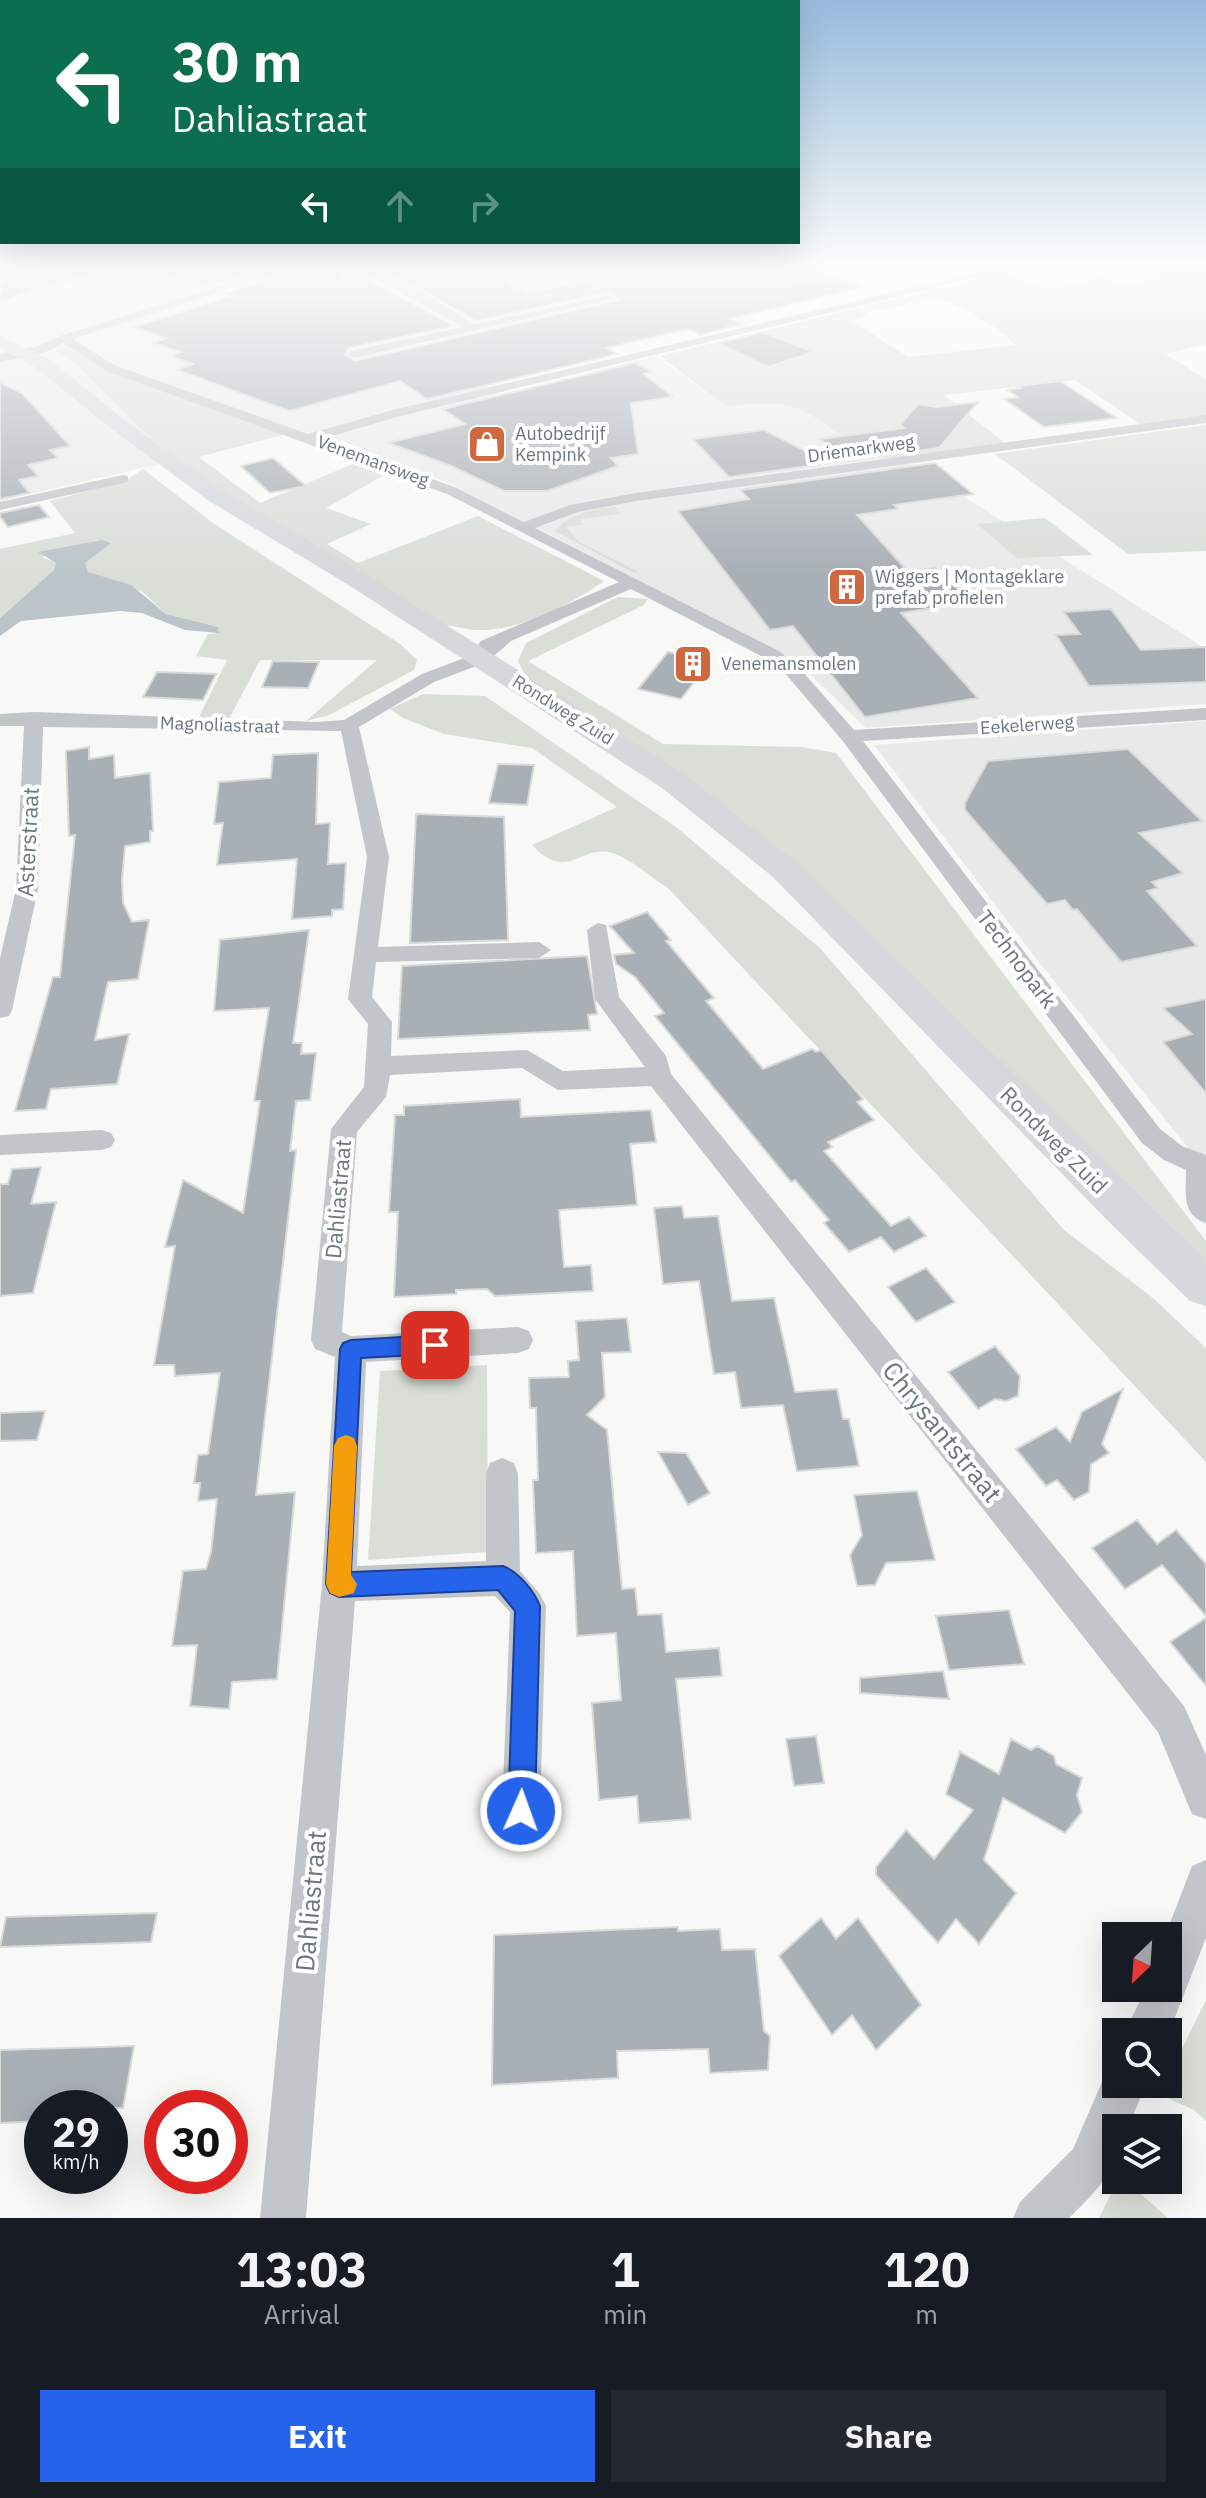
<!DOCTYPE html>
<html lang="en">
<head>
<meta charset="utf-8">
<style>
	:root { --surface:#171b24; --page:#242831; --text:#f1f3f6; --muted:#9ea1a6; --accent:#2563eb }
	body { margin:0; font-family:"IBM Plex Sans",sans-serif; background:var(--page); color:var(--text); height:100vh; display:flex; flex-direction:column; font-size:30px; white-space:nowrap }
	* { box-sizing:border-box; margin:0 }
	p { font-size:26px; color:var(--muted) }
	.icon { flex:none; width:44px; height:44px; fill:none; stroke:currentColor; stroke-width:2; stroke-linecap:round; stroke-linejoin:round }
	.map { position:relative; height:2218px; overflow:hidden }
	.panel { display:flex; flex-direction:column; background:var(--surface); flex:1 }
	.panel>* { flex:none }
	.guide { position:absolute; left:0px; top:0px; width:800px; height:244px; box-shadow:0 8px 32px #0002; background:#0b6e4f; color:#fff; overflow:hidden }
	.needle { width:52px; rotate:205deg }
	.tools { position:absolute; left:1102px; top:1922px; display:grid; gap:16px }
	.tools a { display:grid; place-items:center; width:80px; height:80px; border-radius:0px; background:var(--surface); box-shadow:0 8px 32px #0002; font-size:40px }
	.speed { position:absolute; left:24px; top:2090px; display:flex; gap:16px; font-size:40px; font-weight:700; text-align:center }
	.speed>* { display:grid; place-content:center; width:104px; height:104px; border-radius:50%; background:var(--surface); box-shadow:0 8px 32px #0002; line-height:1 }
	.speed small { font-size:20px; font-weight:400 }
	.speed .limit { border:12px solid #d22; background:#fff; color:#111 }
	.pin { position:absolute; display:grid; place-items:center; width:68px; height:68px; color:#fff; margin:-34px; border-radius:16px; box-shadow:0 4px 12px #0006 }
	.me { position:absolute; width:88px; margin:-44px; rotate:2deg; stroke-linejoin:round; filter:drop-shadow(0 0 6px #0008) }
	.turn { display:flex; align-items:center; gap:28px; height:168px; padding:0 40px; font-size:36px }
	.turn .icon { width:104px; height:104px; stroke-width:2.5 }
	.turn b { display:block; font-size:56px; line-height:68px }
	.lanes { display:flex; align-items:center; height:76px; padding:0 40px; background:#0003; justify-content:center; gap:40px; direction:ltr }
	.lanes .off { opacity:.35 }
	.eta { display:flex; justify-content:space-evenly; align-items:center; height:136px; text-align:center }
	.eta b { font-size:48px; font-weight:700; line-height:56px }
	.action { display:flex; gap:16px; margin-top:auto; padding:16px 40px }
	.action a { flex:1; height:92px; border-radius:0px; background:var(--accent); color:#fff; font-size:32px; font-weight:700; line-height:92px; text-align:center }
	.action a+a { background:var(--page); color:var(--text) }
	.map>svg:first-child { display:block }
</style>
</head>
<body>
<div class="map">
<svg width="1206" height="2218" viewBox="0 0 1206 2218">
	<rect width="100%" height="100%" fill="#f8f8f6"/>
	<g fill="#e8eae9">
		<polygon points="0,266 889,266 455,369 503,395 656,356 725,406 809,399 1206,649 1206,704 866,728 795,660 447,482 334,438 300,431 0,501"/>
		<polygon points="1206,721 1206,1170 1034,956 874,745"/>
	</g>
	<g fill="#d9ded7">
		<path d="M1137,266H1206V344L1165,354L1206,379V416L1142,425L1075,380L944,395L1006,444L888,460L857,434L842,437C797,400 782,401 725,406L660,356L857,308L869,314L851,320L908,357L1016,345C997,327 962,304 935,299C911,295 891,318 867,306L1004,273L1052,290L1103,277L1126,285L1160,277Z"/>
		<path d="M68,347L99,367L286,434L199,457L260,503L355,463L386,474L326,508L371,524L327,544L358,563L478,516L604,581C570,605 518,632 475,630C461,629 452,624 438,626L205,483L139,427L74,362L55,351Z"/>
		<polygon points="1206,425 1206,551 1128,554 995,454"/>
		<path d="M143,469L213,523L400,644L417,660L414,670L329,715L306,721L377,660H260L229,719L199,717L227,660L196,656L208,634L219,633L218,627L166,614L143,592L88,572L85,563L96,552L97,540C78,547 59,546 42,557L56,563L54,570L0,618V549L75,533L50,501L125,481Z"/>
		<path d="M615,506L620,514L580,519L583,525L566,527L579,542L639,572L634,573L555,531C565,515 600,508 615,506Z"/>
		<polygon points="1045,518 1093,555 1017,558 977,524"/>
		<polygon points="618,597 648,599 644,605 528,661 663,744 802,747 836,753 1206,1241 1206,1259 932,994 526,677 518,661 526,643"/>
		<path d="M423,694L485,696L676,827L820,948L1064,1230L1153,1298L1206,1348V1462L668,888C651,878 627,855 608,852C578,847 567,882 532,845L617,807L532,748L444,734L403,718L390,709Z"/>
		<polygon points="487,1365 488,1552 368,1560 380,1371"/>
		<polygon points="1206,2000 1206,2121 1194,2110 1159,2094 1168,2084 1168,2077"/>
		<polygon points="1118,2180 1125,2180 1168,2218 1099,2218"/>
	</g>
	<polygon fill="#bbc4c8" points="102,540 111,543 85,563 88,572 131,585 166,614 218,627 219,633 185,630 142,613 120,611 21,621 0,636 0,618 54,570 56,563 38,552"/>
	<g fill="#a8afb5" stroke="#d9d9d8" stroke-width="2">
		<polygon points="0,266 96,266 97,273 0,301"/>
		<polygon points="155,266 273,266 204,288 154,272"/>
		<polygon points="303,266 341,266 343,280 363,276 454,326 349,348 345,355 355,361 619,300 609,292 476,321 388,271 415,266 475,266 528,293 659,266 803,266 864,287 729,319 743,324 700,335 688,329 606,348 618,354 427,399 400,381 289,411 177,370 193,364 170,356 181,352 153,343 166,338 133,327 232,296 224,294"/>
		<polygon points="763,332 814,352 768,367 718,343"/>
		<polygon points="635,363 653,372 644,374 673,397 631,403 638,454 611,458 618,466 547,491 504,491 449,465 388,443 465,424 443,409"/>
		<polygon points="1060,381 1117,418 1044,427 1004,399 1018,397 1007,390 1020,388 1017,386"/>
		<polygon points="0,383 22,393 70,446 50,450 58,458 28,465 38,476 19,480 29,493 0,499"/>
		<polygon points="978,402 939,448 846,461 820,439 904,428 900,425 918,404 936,407"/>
		<polygon points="764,430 830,463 729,477 693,439"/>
		<polygon points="273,458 306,486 270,493 241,466"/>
		<polygon points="935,463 973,494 894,505 898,509 857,515 908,572 935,568 972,602 901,613 978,698 865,717 793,626 770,630 678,511 749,499 740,490"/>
		<polygon points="39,505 49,517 8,527 0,516 0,513"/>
		<polygon points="1111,609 1141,650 1206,647 1206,682 1089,686 1056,635 1080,634 1064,612"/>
		<polygon points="668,652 710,661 681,699 638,689"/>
		<polygon points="273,661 319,662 308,688 262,687"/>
		<polygon points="157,672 216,674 203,700 143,697"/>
		<polygon points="89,747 89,759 114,755 115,778 150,773 153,831 150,831 150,842 125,846 122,879 123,903 132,922 149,920 138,979 108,982 95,1040 129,1034 117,1084 51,1089 46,1109 15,1111 53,977 60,977 75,835 69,836 66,751"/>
		<polygon points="1128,749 1202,821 1139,833 1183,873 1152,882 1158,888 1147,891 1197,946 1121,962 1077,909 1073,910 1065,900 1047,904 965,810 965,803 988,761"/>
		<polygon points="318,753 316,824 330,823 328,864 346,863 343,909 332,910 332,916 292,919 297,859 217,865 223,823 214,824 219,782 271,778 273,755"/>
		<polygon points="498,764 534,765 527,805 489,803"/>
		<polygon points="416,814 504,817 508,940 410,943"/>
		<polygon points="647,912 671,940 666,941 714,998 706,1001 763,1069 812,1049 816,1052 821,1050 863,1099 857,1102 874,1120 828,1142 832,1147 824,1151 891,1226 909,1217 926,1236 894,1252 881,1237 849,1252 824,1223 829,1220 795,1180 791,1182 655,1016 664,1013 635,977 616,964 614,955 634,953 610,926"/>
		<polygon points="309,930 293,1043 302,1043 301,1054 316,1053 310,1100 296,1101 290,1151 296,1150 256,1495 295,1492 277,1679 232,1682 229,1709 190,1706 197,1645 172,1646 183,1571 206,1569 211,1552 217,1499 198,1501 200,1483 194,1483 198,1455 208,1454 220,1373 175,1376 174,1365 154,1365 175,1246 165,1247 183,1180 243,1213 260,1101 254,1101 269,1008 214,1011 220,940"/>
		<polygon points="587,956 597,1014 588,1015 590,1030 398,1039 402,966"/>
		<polygon points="1206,999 1206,1093 1163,1042 1192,1034 1163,1008"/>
		<polygon points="520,1099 521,1117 651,1110 656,1142 630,1144 637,1205 559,1210 564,1267 591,1265 593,1291 495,1296 487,1289 456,1290 456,1294 394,1297 398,1212 389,1212 395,1115 404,1115 404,1106"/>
		<polygon points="41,1167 31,1204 56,1202 33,1293 0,1296 0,1184 8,1184 12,1169"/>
		<polygon points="682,1206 684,1218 718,1216 732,1301 774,1298 795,1392 837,1389 843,1419 849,1419 859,1466 797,1471 783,1405 741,1408 735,1372 714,1374 699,1281 663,1284 654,1208"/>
		<polygon points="926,1268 955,1302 916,1322 888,1287"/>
		<polygon points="627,1318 631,1352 602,1353 605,1397 587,1415 607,1430 622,1589 635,1588 638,1615 662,1614 666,1652 719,1648 722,1676 676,1679 691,1819 639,1823 637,1796 599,1800 592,1703 621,1700 616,1633 577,1636 573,1551 536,1553 533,1480 538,1480 536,1408 530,1408 529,1378 569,1377 568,1361 579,1360 576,1321"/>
		<polygon points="995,1346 1020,1376 1018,1396 1006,1401 995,1399 978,1409 948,1372"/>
		<polygon points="1123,1389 1102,1444 1109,1453 1091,1464 1089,1492 1074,1500 1057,1480 1046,1486 1016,1449 1056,1427 1070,1442 1082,1412"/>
		<polygon points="45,1411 37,1440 0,1441 0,1413"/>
		<polygon points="658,1452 686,1453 710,1493 688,1505"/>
		<polygon points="917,1491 935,1560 886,1563 875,1585 857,1586 850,1555 862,1535 854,1495"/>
		<polygon points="1137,1520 1157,1544 1176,1530 1206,1564 1206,1616 1162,1565 1125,1589 1092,1548"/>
		<polygon points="1009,1610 1024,1664 949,1670 936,1616"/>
		<polygon points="1206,1618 1206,1686 1170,1642"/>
		<polygon points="943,1671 949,1699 860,1693 860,1678"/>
		<polygon points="816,1736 824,1783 794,1786 786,1739"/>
		<polygon points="1011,1739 1031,1750 1037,1746 1054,1756 1056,1764 1082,1778 1077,1795 1082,1812 1065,1833 1003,1798 984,1860 1016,1893 979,1944 956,1919 938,1943 876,1875 876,1867 906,1830 934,1859 973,1810 946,1794 960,1752 999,1774"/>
		<polygon points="157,1913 151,1942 0,1947 6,1917"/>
		<polygon points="821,1918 836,1939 858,1918 921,2005 876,2050 852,2015 832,2035 779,1956"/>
		<polygon points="678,1927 678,1931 720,1929 722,1950 755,1949 764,2031 770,2036 768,2070 710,2073 708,2049 617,2051 618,2078 492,2085 494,1935"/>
		<polygon points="134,2046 123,2108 42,2108 42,2121 0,2123 0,2050"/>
	</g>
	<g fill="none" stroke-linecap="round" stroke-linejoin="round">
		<g fill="#c2c5c9" fill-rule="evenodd">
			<path d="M284,266H300L73,339L114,365L308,434L393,410L1005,266H1024L397,417L321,439L457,488L524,522L570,505L636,493L1206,415V423L636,501L578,512L535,528L779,651L796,664L854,730L1206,708V720L863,741L1160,1129L1182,1146L1206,1155V1223C1181,1215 1186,1192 1186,1170L1164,1160L1142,1143L842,740L784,672L767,659L631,589L511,641L487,662L434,682L359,727L389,857L378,947L539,942L551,950L539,958L376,962L372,997L392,1022L391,1056L527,1050L563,1071L645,1067L595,999L587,930L598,923L606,925L619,997L666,1056L671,1074L1184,1706L1206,1755V1819L1192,1814L1158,1732L651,1086L558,1090L522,1068L390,1075L386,1097L357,1132L342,1332L351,1336L518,1327L529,1331L533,1340L529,1349L518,1353L366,1362L357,1566L486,1561V1474L490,1463L502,1458L514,1463L518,1474L520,1571L540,1594L546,1606L540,1811L535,1825L521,1830L507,1825L502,1811L510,1612L495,1596L355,1601L306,2218H260L322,1584L335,1357L315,1349L311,1340L331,1129L364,1087L368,1024L348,999L367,857L341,731L43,727L38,889L12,1010L9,1016L0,1018V958L16,889L24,726H0V714L34,712L316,722L344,720L422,674L475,654L481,649L478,645L481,641L619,582L447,494L106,371L63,343L46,352L0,362V354L38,346L60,336Z"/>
			<path d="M351,266C393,266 439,304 475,324L610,295L616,298L354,358L348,354L350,351L463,327Z"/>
			<polygon points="123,475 128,476 128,482 0,510 0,502"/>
			<polygon points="102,1130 111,1133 115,1140 111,1147 102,1150 0,1155 0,1135"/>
			<polygon points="1206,1860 1206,1938 1168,2035 1168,2032 1125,2032 1146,1988 1168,1988 1165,1936 1192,1866"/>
			<path d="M1116,2065V2084H1146L1128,2128H1116C1116,2175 1100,2187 1069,2218H1013L1020,2202L1073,2149L1108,2068Z"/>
		</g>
		<polygon fill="#d5d9dc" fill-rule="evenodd" points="0,336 49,359 127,422 225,491 365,574 684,774 797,863 1206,1259 1206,1306 1190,1301 1111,1224 773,877 662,788 347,584 209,501 113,430 35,367 0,348"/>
	</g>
	<linearGradient id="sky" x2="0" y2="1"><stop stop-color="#96badb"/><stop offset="0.46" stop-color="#fcfcfb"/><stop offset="1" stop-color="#fcfcfb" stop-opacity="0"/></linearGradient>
	<rect width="1206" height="577" fill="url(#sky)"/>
	<path fill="#2563eb" stroke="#184099" stroke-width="2" d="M435,1335L442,1338L445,1345L442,1351L435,1354L361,1358L351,1572L503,1566C519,1572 534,1591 540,1606L535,1811L531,1821L521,1825L512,1821L508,1811L515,1611L498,1590L339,1597L330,1593L326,1584L340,1349L343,1343L351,1340Z"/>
	<polygon fill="#f59e0b" points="346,1435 354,1438 357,1446 351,1575 357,1584 354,1593 339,1597 330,1593 326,1584 334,1446 338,1438"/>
	<defs>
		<symbol id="shop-square" viewBox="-11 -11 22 22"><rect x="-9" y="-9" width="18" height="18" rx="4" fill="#cf673f" stroke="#fff"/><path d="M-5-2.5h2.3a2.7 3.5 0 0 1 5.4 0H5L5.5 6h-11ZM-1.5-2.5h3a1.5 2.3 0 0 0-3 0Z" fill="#fff"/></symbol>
		<symbol id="building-square" viewBox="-11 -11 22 22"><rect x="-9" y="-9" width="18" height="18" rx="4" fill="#cf673f" stroke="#fff"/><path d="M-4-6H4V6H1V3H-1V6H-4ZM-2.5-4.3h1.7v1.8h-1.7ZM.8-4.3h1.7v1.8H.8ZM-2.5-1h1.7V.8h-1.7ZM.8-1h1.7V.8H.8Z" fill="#fff"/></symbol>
	</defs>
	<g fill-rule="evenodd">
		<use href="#shop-square" x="465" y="422" width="44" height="44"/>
		<use href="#building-square" x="825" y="565" width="44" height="44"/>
		<use href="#building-square" x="671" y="642" width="44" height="44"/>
	</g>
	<g text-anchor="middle" stroke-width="8" stroke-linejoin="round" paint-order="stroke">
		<g font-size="18" fill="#6a7783" stroke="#fff" text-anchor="start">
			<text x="515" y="440">Autobedrijf<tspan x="515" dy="21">Kempink</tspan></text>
			<text x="875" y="583">Wiggers | Montageklare<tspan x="875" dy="21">prefab profielen</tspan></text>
			<text x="721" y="670">Venemansmolen</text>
		</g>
		<g font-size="18" fill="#6a7783" stroke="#fff">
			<text transform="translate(861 449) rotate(-8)" y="6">Driemarkweg</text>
			<text transform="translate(373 461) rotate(20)" y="6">Venemansweg</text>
			<text transform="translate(563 710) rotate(32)" y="6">Rondweg Zuid</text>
			<text transform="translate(220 725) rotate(2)" y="6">Magnoliastraat</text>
			<text transform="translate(1027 725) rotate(-4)" y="6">Eekelerweg</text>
		</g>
		<g font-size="22" fill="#6a7783" stroke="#fff">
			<text transform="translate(28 842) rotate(-87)" y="8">Asterstraat</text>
			<text transform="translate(1017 959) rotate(53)" y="8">Technopark</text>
			<text transform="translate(1054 1140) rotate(45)" y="8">Rondweg Zuid</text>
			<text transform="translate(338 1199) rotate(-85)" y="8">Dahliastraat</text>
		</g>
		<g font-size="26" fill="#6a7783" stroke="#fff">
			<text transform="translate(942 1432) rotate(51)" y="9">Chrysantstraat</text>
			<text transform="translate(311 1901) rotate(-85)" y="9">Dahliastraat</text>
		</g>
	</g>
</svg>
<div class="tools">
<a><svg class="needle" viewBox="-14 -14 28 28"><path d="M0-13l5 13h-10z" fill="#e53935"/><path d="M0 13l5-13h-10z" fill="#9ea1a6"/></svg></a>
<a><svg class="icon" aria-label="search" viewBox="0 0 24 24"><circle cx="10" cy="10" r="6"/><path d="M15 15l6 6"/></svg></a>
<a><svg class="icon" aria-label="layers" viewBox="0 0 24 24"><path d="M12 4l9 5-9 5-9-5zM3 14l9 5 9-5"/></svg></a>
</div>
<div class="speed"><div>29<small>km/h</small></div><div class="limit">30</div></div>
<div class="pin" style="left:435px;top:1345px;background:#d93025"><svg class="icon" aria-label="arrive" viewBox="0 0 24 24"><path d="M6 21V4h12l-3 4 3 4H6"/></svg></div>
<svg class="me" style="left:521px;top:1811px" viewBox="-20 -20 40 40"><circle r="17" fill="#2563eb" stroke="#fff" stroke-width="3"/><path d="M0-11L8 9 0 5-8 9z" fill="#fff"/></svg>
<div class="guide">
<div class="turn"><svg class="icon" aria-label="left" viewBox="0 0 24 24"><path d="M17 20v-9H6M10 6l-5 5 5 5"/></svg><div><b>30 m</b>Dahliastraat</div></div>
<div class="lanes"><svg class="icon" aria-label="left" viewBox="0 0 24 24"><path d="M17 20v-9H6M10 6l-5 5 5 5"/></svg><svg class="icon off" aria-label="ahead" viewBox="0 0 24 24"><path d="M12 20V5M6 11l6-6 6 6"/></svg><svg class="icon off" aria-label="right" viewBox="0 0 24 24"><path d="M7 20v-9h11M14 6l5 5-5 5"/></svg></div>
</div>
</div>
<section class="panel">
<div class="eta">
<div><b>13:03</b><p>Arrival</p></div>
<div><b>1</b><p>min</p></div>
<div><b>120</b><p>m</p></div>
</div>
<div class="action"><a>Exit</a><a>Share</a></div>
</section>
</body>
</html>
